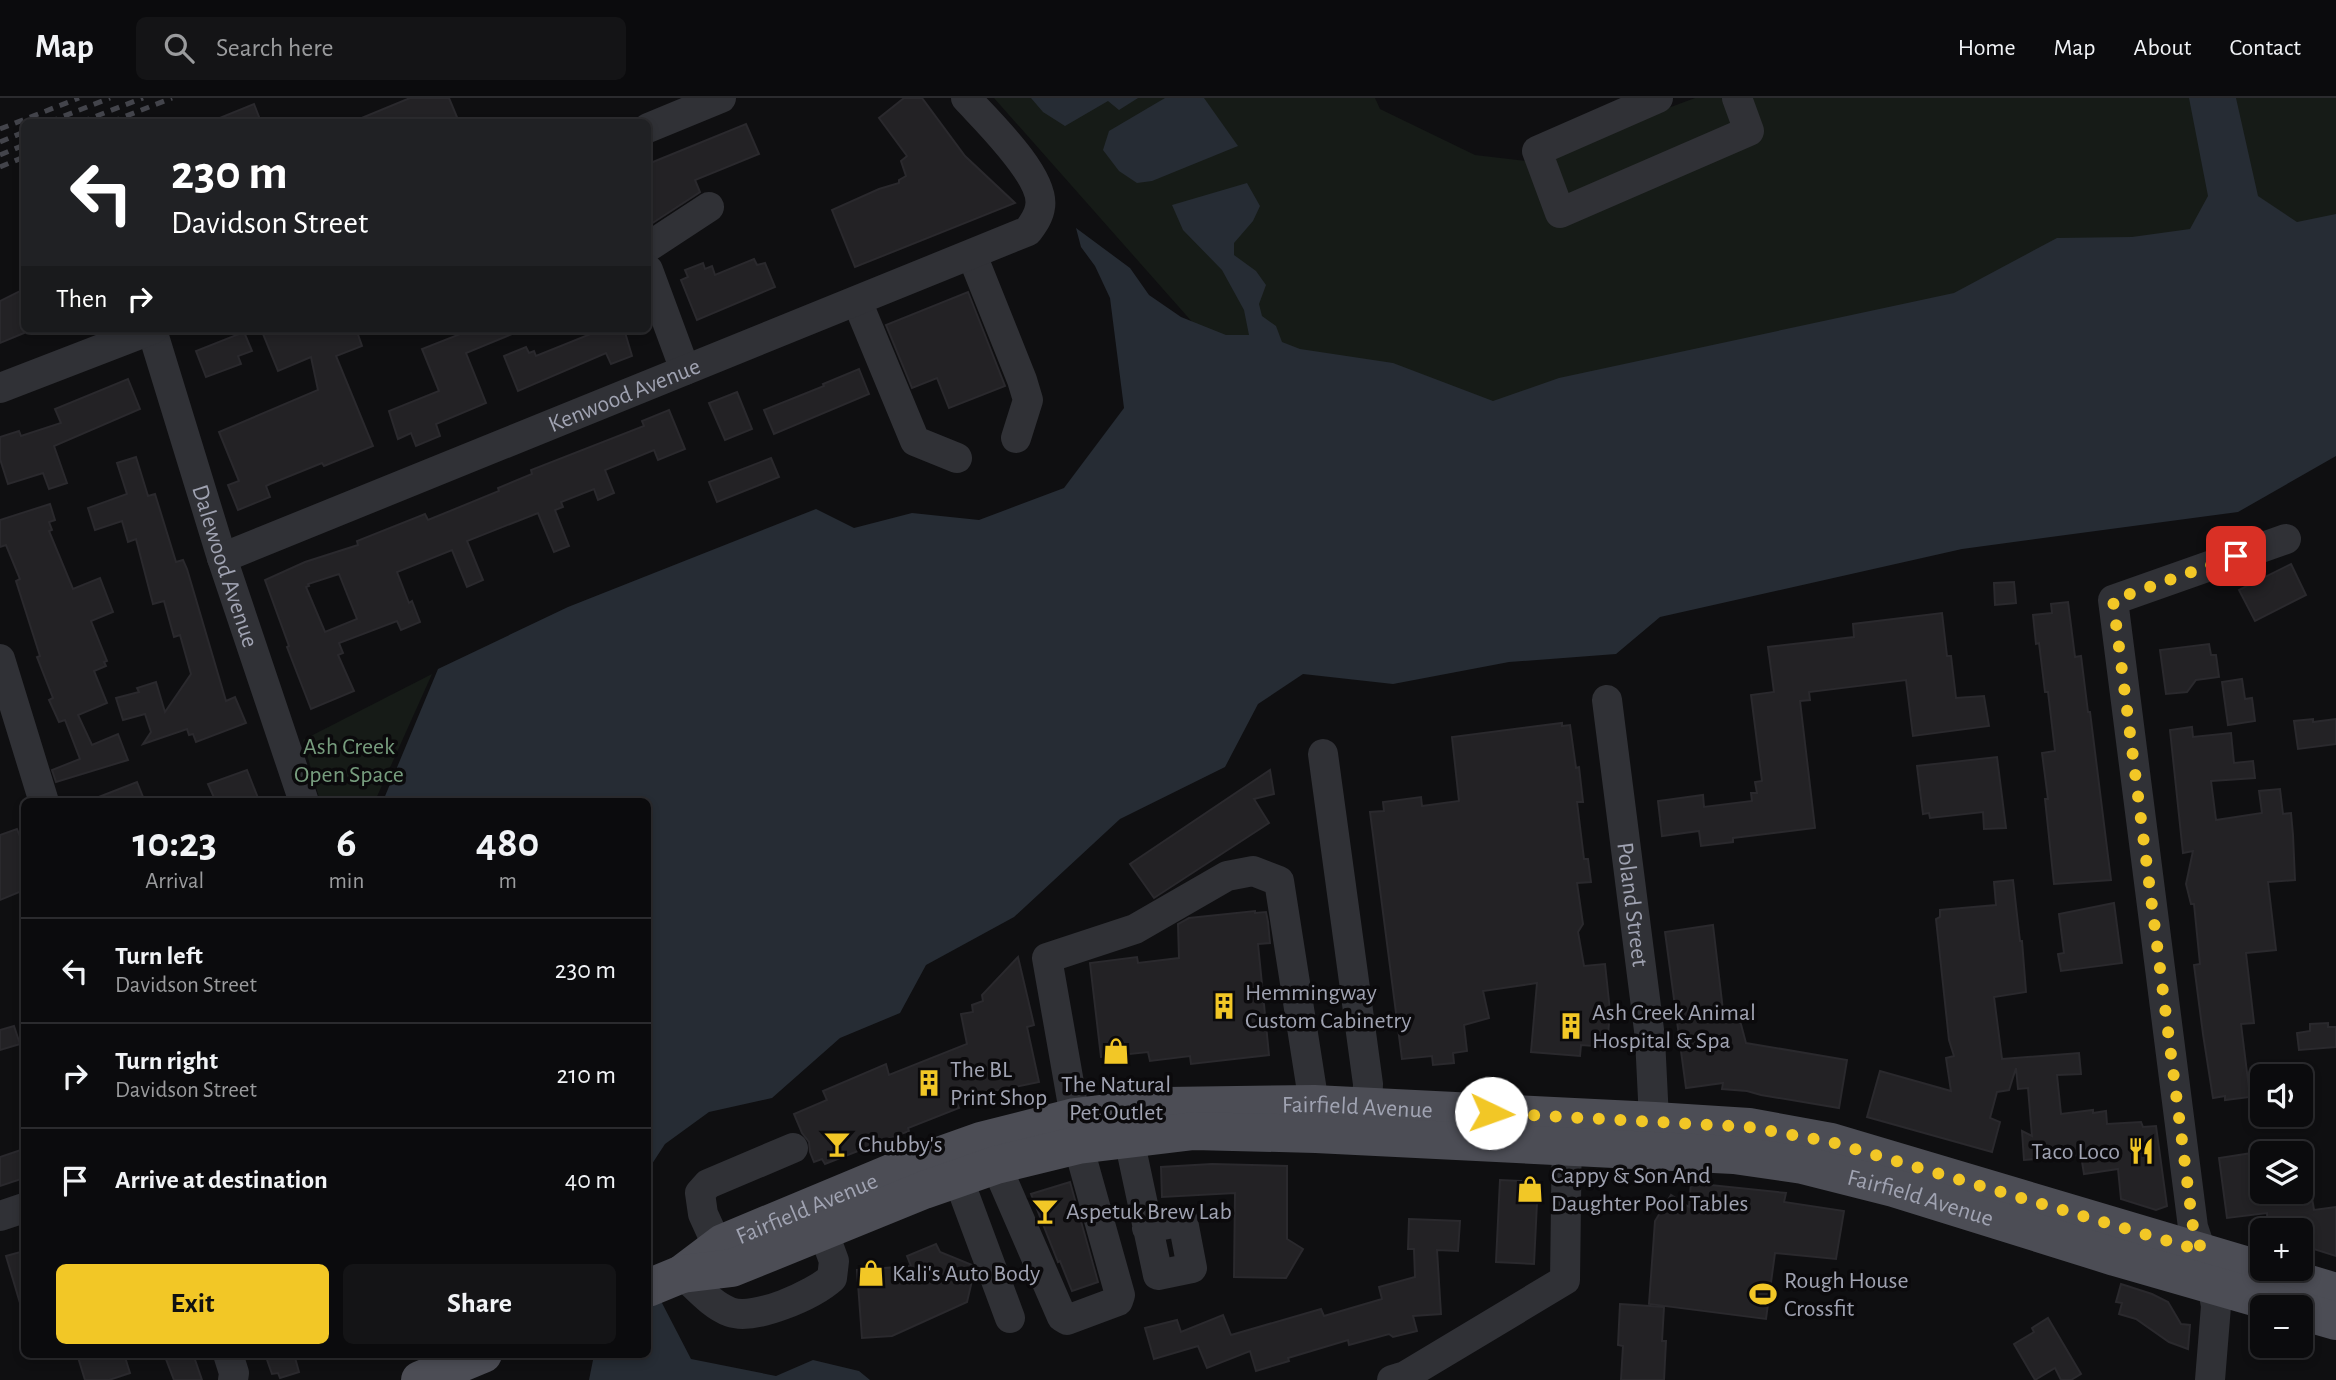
<!DOCTYPE html>
<html lang="en">
<head>
<meta charset="utf-8">
<style>
	:root { --surface:#0b0b0d; --page:#141416; --text:#f1f3f6; --muted:#9a9b9d; --line:#2b2b2e; --accent:#f2c726 }
	body { margin:0; font-family:"Alegreya Sans",sans-serif; background:var(--page); color:var(--text); height:100vh; display:flex; flex-direction:column; font-size:26px; white-space:nowrap }
	* { box-sizing:border-box; margin:0 }
	p { font-size:23px; color:var(--muted) }
	.icon { flex:none; width:38px; height:38px; fill:none; stroke:currentColor; stroke-width:2; stroke-linecap:round; stroke-linejoin:round }
	.map { position:relative; flex:1; overflow:hidden }
	.side { position:absolute; left:21px; top:700px; width:630px; height:560px; display:flex; flex-direction:column; background:var(--surface); border-radius:10px; box-shadow:0 4px 10px #0003,0 0 0 2px var(--line) }
	.side>* { flex:none }
	.top-card { position:absolute; left:21px; top:21px; width:630px; height:214px; border-radius:10px; box-shadow:0 4px 10px #0003,0 0 0 2px var(--line); background:#202124; color:#fff; overflow:hidden }
	.controls { position:absolute; left:2250px; top:966px; display:grid; gap:14px }
	.controls a { display:grid; place-items:center; width:63px; height:63px; border-radius:10px; background:var(--surface); box-shadow:0 4px 10px #0003,0 0 0 2px var(--line); font-size:35px }
	.pin { position:absolute; display:grid; place-items:center; width:60px; height:60px; color:#fff; margin:-30px; border-radius:14px; box-shadow:0 4px 10px #0006 }
	.me { position:absolute; width:77px; margin:-38px; rotate:93deg; stroke-linejoin:round; filter:drop-shadow(0 0 5px #0008) }
	.turn { display:flex; align-items:center; gap:24px; height:147px; padding:0 35px; font-size:32px }
	.turn .icon { width:91px; height:91px; stroke-width:2.5 }
	.turn b { display:block; font-size:49px; line-height:60px }
	.then { display:flex; align-items:center; height:66px; padding:0 35px; background:#0003; gap:14px; font-size:26px }
	.eta { display:flex; justify-content:space-evenly; align-items:center; height:119px; text-align:center }
	.eta b { font-size:42px; font-weight:700; line-height:49px }
	.primary-button { display:flex; gap:14px; margin-top:auto; padding:14px 35px }
	.primary-button a { flex:1; height:80px; border-radius:10px; background:var(--accent); color:#111; font-size:28px; font-weight:700; line-height:80px; text-align:center }
	.primary-button a+a { background:var(--page); color:var(--text) }
	ul { padding:0; list-style:none }
	li { display:flex; align-items:center; gap:21px; height:105px; padding:0 35px; border-top:2px solid var(--line) }
	li div { flex:1 }
	li b { display:block; font-size:26px }
	li em { font-style:normal }
	header { display:flex; align-items:center; gap:42px; box-sizing:border-box; height:98px; padding:0 35px; background:var(--surface); border-bottom:2px solid var(--line) }
	header strong { font-size:33px }
	nav { display:flex; gap:38px; margin-inline-start:auto; font-size:24px }
	.search { width:490px; height:63px; background:var(--page); display:flex; align-items:center; gap:18px; box-sizing:border-box; padding:0 24px; border-radius:10px; color:var(--muted); font-size:26px }
	.map>svg:first-child { display:block }
</style>
</head>
<body>
<header>
<strong>Map</strong>
<div class="search"><svg class="icon" aria-label="search" viewBox="0 0 24 24"><circle cx="10" cy="10" r="6"/><path d="M15 15l6 6"/></svg>Search here</div>
<nav><a>Home</a><a>Map</a><a>About</a><a>Contact</a></nav>
</header>
<div class="map">
<svg width="2336" height="1282" viewBox="0 0 2336 1282">
	<rect width="100%" height="100%" fill="#0f0f11"/>
	<g fill="#161b17">
		<polygon points="994,0 1375,0 1380,11 1475,57 1526,63 1695,0 2336,0 2336,226 1520,352 1255,295"/>
		<polygon points="432,576 375,703 320,703 303,642"/>
	</g>
	<g fill="#262c34">
		<polygon points="1031,0 1138,0 1119,12 1108,3 1065,28 1043,14"/>
		<polygon points="1165,0 1204,0 1238,48 1152,83 1137,85 1119,73 1103,52 1109,33"/>
		<polygon points="2189,0 2236,0 2258,98 2297,124 2336,116 2336,358 2238,414 1962,451 1660,519 1616,556 1509,564 1393,586 1303,576 1258,606 1225,669 1120,721 1014,819 926,867 900,915 840,940 772,1000 709,1014 665,1046 648,1072 648,704 383,703 438,571 568,509 816,411 854,430 912,415 979,422 1064,390 1124,310 1110,200 1095,168 1081,149 1076,130 1130,170 1149,197 1181,219 1226,237 1249,237 1244,212 1222,172 1183,132 1172,107 1247,85 1260,108 1253,123 1234,145 1234,157 1256,173 1266,187 1259,206 1262,218 1276,228 1282,244 1300,251 1393,265 1493,303 1559,280 1954,195 2057,140 2132,139 2190,131 2208,98"/>
		<polygon points="648,1178 691,1261 776,1278 813,1262 859,1273 870,1282 589,1282 594,1257 648,1256"/>
	</g>
	<g fill="#232225" stroke="#2a292d" stroke-width="2" fill-rule="evenodd">
		<polygon points="410,0 449,0 459,24 352,24"/>
		<polygon points="904,0 922,0 965,58 1015,105 855,169 832,112 879,91 899,85 899,82 906,78 901,63 907,58 879,20"/>
		<polygon points="254,6 261,24 210,24"/>
		<polygon points="746,26 759,56 695,82 700,94 648,128 648,66"/>
		<polygon points="754,161 757,167 765,165 775,189 697,222 681,182 688,179 685,172 703,165 705,171 712,168 715,177"/>
		<polygon points="24,191 24,235 0,245 0,203"/>
		<polygon points="968,194 1005,288 949,310 937,280 912,290 886,227"/>
		<polygon points="261,231 356,231 362,248 336,258 373,348 324,368 322,365 270,386 266,388 270,399 238,412 228,387 239,383 219,334 318,292 311,259 278,273"/>
		<polygon points="473,231 524,231 466,255 486,305 436,326 440,338 416,348 411,335 398,341 389,313 439,293 422,251"/>
		<polygon points="603,231 624,231 632,258 611,266 606,255 518,293 504,258 526,249 529,255 534,253 536,258"/>
		<polygon points="244,234 252,253 238,258 241,266 206,279 196,253"/>
		<polygon points="859,271 869,296 774,336 764,312 824,288 823,286"/>
		<polygon points="128,281 140,311 54,348 67,385 49,391 43,375 8,386 0,361 0,339 19,333 21,338 61,325 55,311"/>
		<polygon points="737,294 752,331 725,342 709,305"/>
		<path d="M669,312L685,351L658,362L654,352L605,372L614,395L598,402L594,391L561,404L563,409L555,412L569,448L554,454L538,415L467,443L483,482L467,489L452,452L397,474L409,505L412,503L420,524L401,532L397,523L339,545L343,555L338,557L354,593L311,611L287,549L289,548L265,482L305,464L358,447L357,443L425,416L428,422L499,393L498,390L532,376L531,372L644,328L642,323ZM339,476L357,521L325,534L306,489L309,488L308,486Z"/>
		<polygon points="136,359 148,398 155,396 176,464 183,462 187,471 226,603 235,599 246,625 196,644 193,636 189,637 187,631 143,646 151,634 145,616 123,622 116,600 139,594 137,590 156,584 165,614 191,576 180,537 174,539 164,503 153,506 136,441 128,444 122,423 95,432 88,410 127,396 117,365"/>
		<polygon points="771,360 779,379 717,404 709,384"/>
		<polygon points="50,406 55,422 49,424 52,432 49,433 73,491 100,480 113,514 91,523 107,563 104,564 106,568 94,573 107,605 78,617 92,647 118,636 128,662 56,684 52,672 80,661 65,622 59,624 49,602 53,600 37,559 40,558 16,483 20,481 6,447 0,449 0,422"/>
		<polygon points="2291,466 2306,497 2255,523 2239,492"/>
		<polygon points="2014,484 2016,505 1995,507 1994,485"/>
		<polygon points="2068,504 2075,559 2081,558 2088,614 2090,614 2111,782 2054,786 2045,701 2048,701 2042,655 2055,653 2048,594 2045,594 2039,545 2036,546 2033,517 2052,515 2051,506"/>
		<polygon points="1942,515 1947,558 1951,558 1956,600 1984,598 1989,628 1913,638 1906,582 1809,594 1810,602 1800,603 1815,730 1733,740 1733,744 1701,748 1699,733 1662,738 1658,703 1703,697 1704,709 1752,703 1751,695 1757,695 1755,684 1762,683 1751,597 1774,594 1768,549 1854,539 1853,526"/>
		<polygon points="2209,546 2211,557 2216,557 2219,579 2196,582 2187,594 2166,596 2160,552"/>
		<polygon points="2242,581 2245,601 2252,600 2255,623 2228,627 2222,584"/>
		<polygon points="2313,621 2313,624 2336,621 2336,646 2298,651 2294,623"/>
		<polygon points="1562,625 1562,628 1570,627 1576,670 1579,669 1583,704 1577,704 1584,761 1588,761 1591,784 1577,785 1583,826 1578,834 1584,868 1605,866 1610,913 1607,949 1581,947 1580,958 1531,954 1537,885 1483,893 1489,920 1464,927 1467,953 1453,955 1454,965 1433,967 1432,958 1402,961 1370,714 1384,713 1383,704 1421,699 1422,708 1459,703 1452,639"/>
		<polygon points="2192,629 2193,639 2231,635 2234,665 2253,663 2255,680 2211,683 2216,722 2262,715 2259,693 2280,691 2283,716 2291,715 2293,737 2295,782 2268,784 2276,852 2246,855 2254,925 2241,926 2250,999 2225,1002 2225,998 2213,1000 2203,936 2194,867 2200,866 2194,806 2191,806 2186,786 2193,753 2183,755 2170,632"/>
		<polygon points="1997,659 2006,730 1984,731 1983,714 1930,720 1929,715 1923,716 1917,668"/>
		<polygon points="247,672 258,700 248,704 216,704 208,686"/>
		<polygon points="1270,672 1274,696 1254,701 1269,725 1154,800 1130,766"/>
		<polygon points="137,684 145,704 91,704 91,702"/>
		<polygon points="17,731 24,749 24,792 0,802 0,737"/>
		<polygon points="2013,782 2020,843 2022,843 2026,894 1994,899 2002,961 2079,955 2081,976 2057,977 2061,1016 2093,1012 2093,1015 2106,1013 2107,1026 2141,1024 2143,1029 2156,1028 2167,1108 2156,1112 2121,1101 2118,1071 2084,1076 2081,1057 2024,1062 2022,1033 2032,1038 2028,990 2018,991 2016,970 2009,992 1997,994 1990,1020 2000,1024 1992,1054 1867,1019 1880,973 1951,993 1946,960 1954,958 1949,942 1936,821 1940,819 1940,812 1996,807 1994,784"/>
		<polygon points="2114,805 2122,865 2061,873 2058,856 2064,855 2059,816"/>
		<polygon points="1255,813 1255,815 1266,814 1268,824 1270,845 1258,846 1269,957 1191,966 1190,958 1150,963 1148,954 1101,959 1090,865 1137,859 1138,865 1179,860 1178,826 1189,820"/>
		<polygon points="1713,827 1724,921 1739,919 1746,945 1847,962 1839,1010 1761,997 1747,993 1722,991 1723,985 1686,990 1665,834"/>
		<polygon points="1018,859 1034,927 1027,929 1039,984 955,1001 959,1010 908,1030 909,1033 825,1066 822,1061 814,1064 810,1054 809,1044 802,1035 794,1016 827,1002 823,993 886,966 889,977 967,946 961,916 973,914 972,907 983,903 982,897"/>
		<polygon points="2328,925 2328,929 2336,929 2336,949 2299,952 2297,935 2310,933 2310,926"/>
		<polygon points="14,928 20,946 0,952 0,932"/>
		<polygon points="24,1051 24,1080 0,1088 0,1059"/>
		<polygon points="2252,1055 2257,1094 2311,1094 2314,1112 2336,1109 2336,1158 2301,1147 2301,1132 2268,1132 2267,1115 2227,1120 2219,1060"/>
		<polygon points="1212,1066 1287,1068 1287,1141 1303,1151 1286,1180 1234,1179 1235,1095 1162,1099 1161,1069"/>
		<polygon points="1500,1082 1538,1084 1534,1166 1496,1164"/>
		<polygon points="1070,1084 1098,1184 1072,1193 1060,1163 1058,1164 1031,1096"/>
		<polygon points="1691,1085 1786,1095 1784,1104 1844,1113 1836,1161 1775,1155 1766,1221 1649,1206 1655,1123 1671,1097 1689,1109"/>
		<polygon points="1409,1121 1460,1123 1458,1153 1437,1152 1441,1216 1413,1218 1417,1233 1393,1239 1389,1236 1349,1247 1348,1242 1288,1260 1289,1263 1256,1273 1250,1253 1207,1270 1198,1248 1154,1261 1145,1230 1177,1222 1181,1234 1223,1217 1231,1237 1321,1211 1324,1218 1382,1201 1379,1189 1415,1179 1414,1151 1408,1151"/>
		<polygon points="936,1146 940,1154 972,1167 974,1174 967,1204 892,1238 862,1240 857,1172 911,1168 907,1158"/>
		<polygon points="24,1153 24,1204 20,1205 6,1158"/>
		<polygon points="2121,1186 2152,1196 2168,1204 2181,1226 2190,1227 2188,1251 2169,1244 2136,1221 2119,1216 2122,1205 2116,1204"/>
		<polygon points="1620,1206 1664,1209 1662,1243 1666,1243 1664,1282 1621,1282 1623,1248 1618,1247"/>
		<polygon points="2048,1220 2081,1276 2071,1282 2061,1282 2055,1270 2035,1282 2014,1246 2034,1234 2032,1230"/>
		<polygon points="77,1256 124,1256 130,1275 109,1282 85,1282"/>
		<polygon points="164,1256 193,1256 202,1282 174,1282"/>
		<polygon points="265,1256 294,1256 299,1274 280,1280 278,1275 272,1276"/>
	</g>
	<g fill="none" stroke-linecap="round" stroke-linejoin="round">
		<g stroke="#303136" stroke-width="30">
			<polyline points="1658,0 1537,53 1560,115 1749,33 1737,0"/>
			<polyline points="648,30 721,0"/>
			<polyline points="648,149 709,109"/>
			<polyline points="972,157 1022,282 1028,302 1016,340"/>
			<polyline points="648,172 685,272"/>
			<polyline points="857,203 915,343 957,360"/>
			<path id="s1" d="M152,232L222,460L304,704"/>
			<polyline points="0,290 153,231"/>
			<path id="s2" d="M222,460L1028,133C1033,126 1039,118 1040,109C1046,79 986,22 966,0"/>
			<polyline points="0,561 44,704"/>
			<path id="s3" d="M1607,602L1650,940L1655,1042"/>
			<polyline points="1323,656 1368,986 1367,1008"/>
			<polyline points="1075,1019 1047,860 1135,831 1227,778 1253,773 1279,783 1314,1006"/>
			<polyline points="1129,1041 1158,1177 1192,1170 1183,1123 1147,1130"/>
			<polyline points="996,1067 1062,1219 1067,1222 1118,1203 1120,1197 1078,1047"/>
			<polyline points="958,1080 1010,1220"/>
			<polyline points="0,1118 24,1110"/>
			<polyline points="718,1149 703,1116 700,1095 708,1086 793,1050"/>
			<path d="M682,1176C696,1188 711,1207 730,1214C755,1223 813,1197 832,1180L834,1163L823,1133"/>
			<polyline points="228,1256 234,1275 233,1282"/>
			<polyline points="1392,1282 1405,1278 1565,1182 1567,1029"/>
			<polyline points="2210,1282 2216,1208 2212,1186 2193,1129 2113,502 2286,441"/>
		</g>
		<g stroke="#4c4d55" stroke-width="38">
			<path id="s4" d="M682,1176L723,1145L891,1075L981,1043L1075,1019L1165,1008L1314,1006L1655,1023L1749,1029L1831,1044L2336,1194"/>
			<path id="s5" d="M648,1190L682,1176L732,1170L924,1092L996,1067L1078,1047L1194,1033L1316,1036L1734,1057L1803,1067L1894,1090L2115,1159L2289,1209"/>
			<polyline points="2301,1213 2336,1223"/>
			<polyline points="420,1282 483,1256"/>
		</g>
		<g stroke="#43444b" stroke-width="5" stroke-dasharray="9 7" stroke-linecap="butt">
			<polyline points="49,24 110,0"/>
			<polyline points="81,24 143,0"/>
			<polyline points="111,24 172,0"/>
			<polyline points="0,31 79,0"/>
			<polyline points="0,44 24,34"/>
			<polyline points="0,57 24,47"/>
			<polyline points="0,69 24,59"/>
		</g>
	</g>
	<g fill="none" stroke-linecap="round" stroke-linejoin="round">
		<polyline stroke="#f2c726" stroke-width="12" stroke-dasharray="0 21.6" points="1491,1015 1749,1029 1831,1044 2202,1153 2193,1129 2113,502 2236,458"/>
	</g>
	<defs>
		<symbol id="building-bare" viewBox="-9 -9 18 18"><path d="M-4-6H4V6H1V3H-1V6H-4ZM-2.5-4.3h1.7v1.8h-1.7ZM.8-4.3h1.7v1.8H.8ZM-2.5-1h1.7V.8h-1.7ZM.8-1h1.7V.8H.8Z" fill="#f2c726" stroke="#0b0a0c" stroke-width="2.5" paint-order="stroke"/></symbol>
		<symbol id="shop-bare" viewBox="-9 -9 18 18"><path d="M-5-2.5h2.3a2.7 3.5 0 0 1 5.4 0H5L5.5 6h-11ZM-1.5-2.5h3a1.5 2.3 0 0 0-3 0Z" fill="#f2c726" stroke="#0b0a0c" stroke-width="2.5" paint-order="stroke"/></symbol>
		<symbol id="bar-bare" viewBox="-9 -9 18 18"><path d="M-6-5H6L.8 .8V4.5H3.5V6h-7V4.5H-.8V.8Z" fill="#f2c726" stroke="#0b0a0c" stroke-width="2.5" paint-order="stroke"/></symbol>
		<symbol id="restaurant-bare" viewBox="-9 -9 18 18"><path d="M-5-6h1v4h1v-4h1v4h1v-4h1v5L-1.5 .5V6h-2V.5L-5-1ZM5-6V6H3V1.5H1.5Q1.5-4 5-6Z" fill="#f2c726" stroke="#0b0a0c" stroke-width="2.5" paint-order="stroke"/></symbol>
		<symbol id="stadium-bare" viewBox="-9 -9 18 18"><path d="M0-5a6.5 5 0 1 0 0 10a6.5 5 0 1 0 0-10ZM-3.5-1.8h7v3.6h-7Z" fill="#f2c726" stroke="#0b0a0c" stroke-width="2.5" paint-order="stroke"/></symbol>
	</defs>
	<g fill-rule="evenodd">
		<use href="#building-bare" x="1205" y="889" width="38" height="38"/>
		<use href="#building-bare" x="1552" y="909" width="38" height="38"/>
		<use href="#shop-bare" x="1097" y="934" width="38" height="38"/>
		<use href="#building-bare" x="910" y="966" width="38" height="38"/>
		<use href="#bar-bare" x="818" y="1027" width="38" height="38"/>
		<use href="#restaurant-bare" x="2122" y="1034" width="38" height="38"/>
		<use href="#shop-bare" x="1511" y="1072" width="38" height="38"/>
		<use href="#bar-bare" x="1026" y="1094" width="38" height="38"/>
		<use href="#shop-bare" x="852" y="1156" width="38" height="38"/>
		<use href="#stadium-bare" x="1744" y="1177" width="38" height="38"/>
	</g>
	<g text-anchor="middle" stroke-width="7" stroke-linejoin="round" paint-order="stroke">
		<g font-size="24" fill="#a0a3b2" stroke="#0b0a0c">
			<text dy="8" stroke="none"><textPath href="#s2" startOffset="434">Kenwood Avenue</textPath></text>
			<text dy="8" stroke="none"><textPath href="#s1" startOffset="247">Dalewood Avenue</textPath></text>
			<text dy="8" stroke="none"><textPath href="#s3" startOffset="206">Poland Street</textPath></text>
			<text dy="8" stroke="none"><textPath href="#s4" startOffset="709">Fairfield Avenue</textPath></text>
			<text dy="8" stroke="none"><textPath href="#s5" startOffset="1304">Fairfield Avenue</textPath></text>
			<text dy="8" stroke="none"><textPath href="#s4" startOffset="142">Fairfield Avenue</textPath></text>
		</g>
		<g font-size="24" fill="#779d7e" stroke="#0b0a0c">
			<text x="349" y="656">Ash Creek<tspan x="349" dy="28">Open Space</tspan></text>
		</g>
		<g font-size="24" fill="#a0a3b2" stroke="#0b0a0c" text-anchor="start">
			<text x="1245" y="902">Hemmingway<tspan x="1245" dy="28">Custom Cabinetry</tspan></text>
			<text x="1592" y="922">Ash Creek Animal<tspan x="1592" dy="28">Hospital &amp; Spa</tspan></text>
			<text x="950" y="979">The BL<tspan x="950" dy="28">Print Shop</tspan></text>
			<text x="1116" y="994" text-anchor="middle">The Natural<tspan x="1116" dy="28">Pet Outlet</tspan></text>
			<text x="858" y="1054">Chubby's</text>
			<text x="2120" y="1061" text-anchor="end">Taco Loco</text>
			<text x="1551" y="1085">Cappy &amp; Son And<tspan x="1551" dy="28">Daughter Pool Tables</tspan></text>
			<text x="1066" y="1121">Aspetuk Brew Lab</text>
			<text x="892" y="1183">Kali's Auto Body</text>
			<text x="1784" y="1190">Rough House<tspan x="1784" dy="28">Crossfit</tspan></text>
		</g>
	</g>
</svg>
<div class="controls">
<a><svg class="icon" aria-label="sound" viewBox="0 0 24 24"><path d="M4 9h4l5-4v14l-5-4H4zM17 9q2 3 0 6"/></svg></a>
<a><svg class="icon" aria-label="layers" viewBox="0 0 24 24"><path d="M12 4l9 5-9 5-9-5zM3 14l9 5 9-5"/></svg></a>
<a>+</a>
<a>−</a>
</div>
<div class="pin" style="left:2236px;top:458px;background:#d93025"><svg class="icon" aria-label="arrive" viewBox="0 0 24 24"><path d="M6 21V4h12l-3 4 3 4H6"/></svg></div>
<svg class="me" style="left:1491px;top:1015px" viewBox="-20 -20 40 40"><circle r="19" fill="#fff"/><path d="M0-13L10 11 0 6-10 11z" fill="#f2c726"/></svg>
<div class="top-card">
<div class="turn"><svg class="icon" aria-label="left" viewBox="0 0 24 24"><path d="M17 20v-9H6M10 6l-5 5 5 5"/></svg><div><b>230 m</b>Davidson Street</div></div>
<div class="then">Then<svg class="icon" aria-label="right" viewBox="0 0 24 24"><path d="M7 20v-9h11M14 6l5 5-5 5"/></svg></div>
</div>
<section class="side">
<div class="eta">
<div><b>10:23</b><p>Arrival</p></div>
<div><b>6</b><p>min</p></div>
<div><b>480</b><p>m</p></div>
</div>
<ul>
<li><svg class="icon" aria-label="left" viewBox="0 0 24 24"><path d="M17 20v-9H6M10 6l-5 5 5 5"/></svg><div><b>Turn left</b><p>Davidson Street</p></div><em>230 m</em></li>
<li><svg class="icon" aria-label="right" viewBox="0 0 24 24"><path d="M7 20v-9h11M14 6l5 5-5 5"/></svg><div><b>Turn right</b><p>Davidson Street</p></div><em>210 m</em></li>
<li><svg class="icon" aria-label="arrive" viewBox="0 0 24 24"><path d="M6 21V4h12l-3 4 3 4H6"/></svg><div><b>Arrive at destination</b></div><em>40 m</em></li>
</ul>
<div class="primary-button"><a>Exit</a><a>Share</a></div>
</section>
</div>
</body>
</html>
